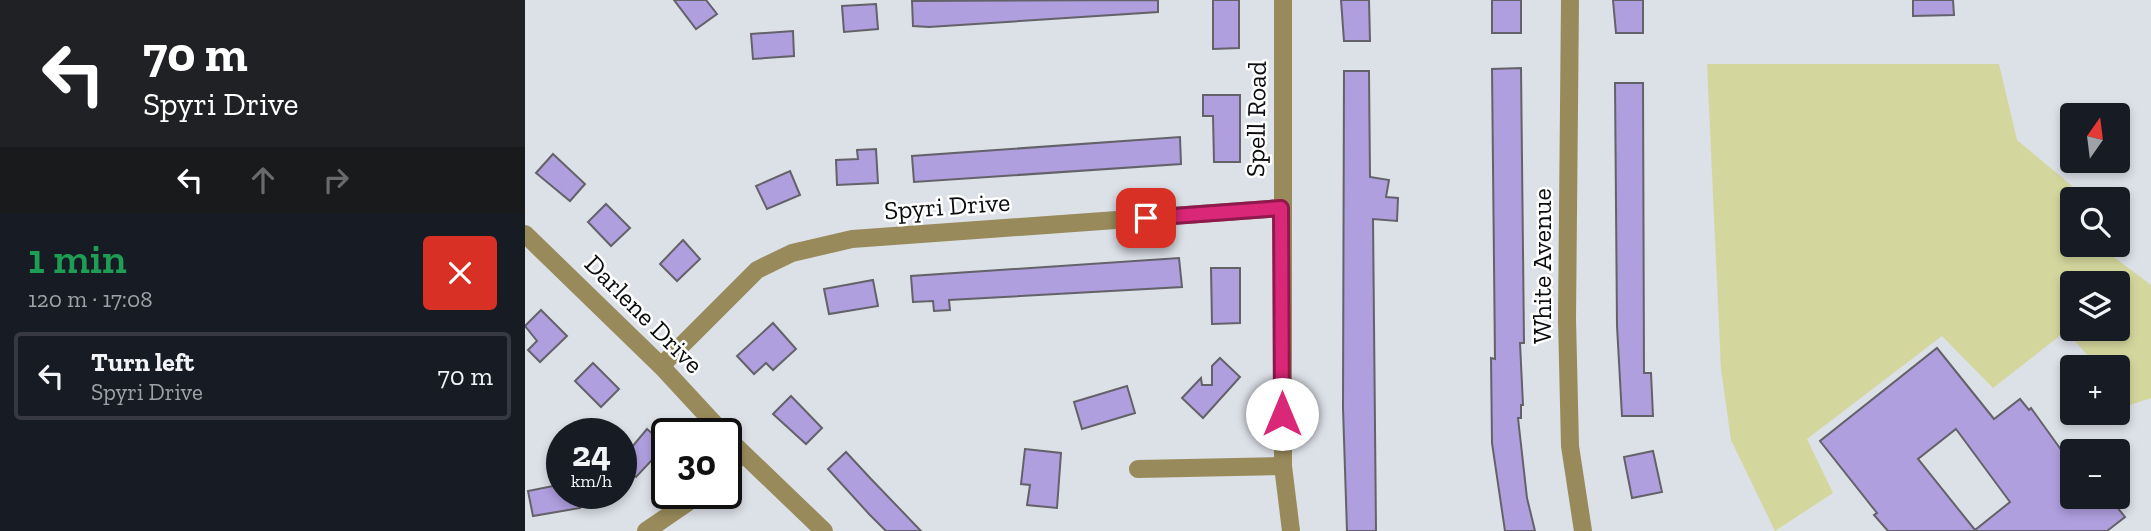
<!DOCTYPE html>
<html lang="en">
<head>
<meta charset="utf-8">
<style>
	:root { --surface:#171b24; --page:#20242c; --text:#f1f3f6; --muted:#9ea1a6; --line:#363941 }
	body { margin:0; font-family:"Zilla Slab",serif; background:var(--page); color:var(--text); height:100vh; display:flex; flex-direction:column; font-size:26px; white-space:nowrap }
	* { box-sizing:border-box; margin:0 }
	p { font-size:23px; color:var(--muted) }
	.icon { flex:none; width:38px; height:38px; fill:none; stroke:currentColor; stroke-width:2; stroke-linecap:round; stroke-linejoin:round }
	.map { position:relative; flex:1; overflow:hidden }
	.details { display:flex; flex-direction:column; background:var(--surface); width:525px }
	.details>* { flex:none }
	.banner { background:#202124; color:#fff; overflow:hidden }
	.needle { width:46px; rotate:14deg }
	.fabs { position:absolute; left:1535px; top:103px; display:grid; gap:14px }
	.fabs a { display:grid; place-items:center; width:70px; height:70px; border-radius:7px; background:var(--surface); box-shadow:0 4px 10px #0003; font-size:35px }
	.speed { position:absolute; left:21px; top:418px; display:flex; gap:14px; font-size:35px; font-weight:700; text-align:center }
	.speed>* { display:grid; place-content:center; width:91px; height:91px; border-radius:50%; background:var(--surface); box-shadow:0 4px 10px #0003; line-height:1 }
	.speed small { font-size:18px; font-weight:400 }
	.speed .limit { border:4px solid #111; border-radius:10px; background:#fff; color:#111 }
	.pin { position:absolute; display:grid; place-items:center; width:60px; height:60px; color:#fff; margin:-30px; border-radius:14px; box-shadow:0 4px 10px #0006 }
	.me { position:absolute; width:77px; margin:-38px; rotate:0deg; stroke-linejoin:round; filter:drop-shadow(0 0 5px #0008) }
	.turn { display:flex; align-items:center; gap:24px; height:147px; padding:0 28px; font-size:32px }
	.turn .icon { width:91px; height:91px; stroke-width:2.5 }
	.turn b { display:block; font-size:49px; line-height:60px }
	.lanes { display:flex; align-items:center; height:66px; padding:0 28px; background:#0003; justify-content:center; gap:35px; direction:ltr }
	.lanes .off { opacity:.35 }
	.round { display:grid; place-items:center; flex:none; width:74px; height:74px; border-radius:7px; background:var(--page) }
	.summary { display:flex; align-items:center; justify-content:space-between; height:119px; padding:0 28px }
	h1 { font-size:42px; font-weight:600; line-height:52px; color:#1e9e55 }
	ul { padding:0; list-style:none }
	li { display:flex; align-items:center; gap:21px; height:88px; margin:0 14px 10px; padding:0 14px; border:4px solid var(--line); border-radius:7px }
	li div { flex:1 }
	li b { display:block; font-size:26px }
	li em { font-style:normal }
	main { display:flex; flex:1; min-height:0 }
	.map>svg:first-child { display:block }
</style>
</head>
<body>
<main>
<section class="details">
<div class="banner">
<div class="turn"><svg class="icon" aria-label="left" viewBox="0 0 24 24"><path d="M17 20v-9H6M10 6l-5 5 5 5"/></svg><div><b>70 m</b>Spyri Drive</div></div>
<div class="lanes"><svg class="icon" aria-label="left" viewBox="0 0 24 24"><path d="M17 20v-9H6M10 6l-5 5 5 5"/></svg><svg class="icon off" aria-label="ahead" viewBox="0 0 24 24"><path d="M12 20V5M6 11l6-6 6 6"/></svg><svg class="icon off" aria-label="right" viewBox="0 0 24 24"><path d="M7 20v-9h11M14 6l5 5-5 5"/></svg></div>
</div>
<div class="summary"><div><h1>1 min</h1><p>120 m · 17:08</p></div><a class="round" style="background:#d93025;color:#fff"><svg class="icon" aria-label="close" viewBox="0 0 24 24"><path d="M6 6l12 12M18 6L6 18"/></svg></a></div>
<ul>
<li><svg class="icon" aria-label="left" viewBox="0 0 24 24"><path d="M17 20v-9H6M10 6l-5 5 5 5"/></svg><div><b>Turn left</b><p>Spyri Drive</p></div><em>70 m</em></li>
</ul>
</section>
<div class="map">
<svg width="1626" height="531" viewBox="0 0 1626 531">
	<rect width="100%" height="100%" fill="#dce0e7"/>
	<path fill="#d4d79d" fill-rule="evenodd" d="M1182,64H1474L1492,140L1546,185L1551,199L1547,200V245H1573L1626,285V398L1605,405L1593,391L1592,368L1573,367L1541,331L1468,388L1417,336L1282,439L1308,493L1250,531L1206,440L1196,369ZM1547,284H1592V329H1547Z"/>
	<g fill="#af9fdf" stroke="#646269" stroke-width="2" fill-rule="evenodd">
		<polygon points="149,0 181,0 192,14 171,29"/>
		<polygon points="633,0 633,12 404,27 388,26 387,1"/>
		<polygon points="688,0 714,0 714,48 688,49"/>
		<polygon points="816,0 844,0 845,41 819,41"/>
		<rect x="967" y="0" width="29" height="33"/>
		<polygon points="1088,0 1118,0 1118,33 1091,33"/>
		<polygon points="1388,0 1428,0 1429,15 1388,16"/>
		<polygon points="351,4 353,29 319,32 317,6"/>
		<polygon points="268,31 269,56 228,59 226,34"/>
		<polygon points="996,68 999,343 995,343 998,405 996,405 996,418 993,418 1002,498 1010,531 980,531 967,443 966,358 970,359 967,69"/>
		<polygon points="819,71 844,71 845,177 864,180 861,197 873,198 872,221 848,219 851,531 822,531 818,408"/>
		<polygon points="1090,83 1118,83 1119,373 1126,373 1128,416 1097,416 1092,326"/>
		<polygon points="678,95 715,95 715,162 689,162 688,116 678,116"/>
		<polygon points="655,137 656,164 389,182 387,156"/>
		<polygon points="351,149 353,183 312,185 311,160 333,159 332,150"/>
		<polygon points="28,154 60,184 45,201 11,173"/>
		<polygon points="265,171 275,195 242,209 231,186"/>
		<polygon points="81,204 105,228 86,246 63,222"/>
		<polygon points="158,240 175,259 152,281 135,264"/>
		<polygon points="654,258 657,287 424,300 425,310 409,311 408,301 388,302 386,276"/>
		<polygon points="686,268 715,268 715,323 687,324"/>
		<polygon points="348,280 353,306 304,314 299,289"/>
		<polygon points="16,310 42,336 15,362 3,350 12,341 0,326"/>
		<polygon points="248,323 271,349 248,370 241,363 229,374 212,356"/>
		<path d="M1412,348L1469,419L1495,399L1504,410L1506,408L1547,465V497H1584L1600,517L1582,531H1363L1349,515L1352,513L1295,441ZM1431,429L1485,502L1450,530L1393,459Z"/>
		<polygon points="695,358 715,377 678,418 657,398 676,378 677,385 687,385 687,366"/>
		<polygon points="68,363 94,389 76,407 50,381"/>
		<polygon points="602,386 610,413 557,429 549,402"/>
		<polygon points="266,396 297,428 281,444 248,414"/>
		<polygon points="122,429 141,445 111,477 96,465 96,460"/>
		<polygon points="500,449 536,453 532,508 502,505 505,485 496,484"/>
		<polygon points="1128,451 1137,492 1107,498 1099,457"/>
		<polygon points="321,452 346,479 396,531 361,531 344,514 303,469"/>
		<polygon points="33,485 37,486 37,494 52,494 55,508 8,516 3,491"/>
	</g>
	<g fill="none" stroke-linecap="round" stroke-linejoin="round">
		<g stroke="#988a5a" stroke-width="18">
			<polyline points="758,0 758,466 766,531"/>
			<polyline points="1045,0 1042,319 1045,446 1058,531"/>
			<polyline points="0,234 136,366 199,434"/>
			<polyline points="136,366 232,270 267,253 327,239 756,208"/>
			<polyline points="201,437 299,531"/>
			<polyline points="613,469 758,466"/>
			<polyline points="201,470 217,454"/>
			<polyline points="121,531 175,494"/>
		</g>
	</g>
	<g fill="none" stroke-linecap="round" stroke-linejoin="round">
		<defs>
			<polyline id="route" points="621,218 756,208 757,414"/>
		</defs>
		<use href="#route" stroke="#8e194d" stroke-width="18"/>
		<use href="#route" stroke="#db2777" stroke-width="12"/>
	</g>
	<g text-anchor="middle" stroke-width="5" stroke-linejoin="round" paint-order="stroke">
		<g font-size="26" fill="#0b0d0f" stroke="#fff">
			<text transform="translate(731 119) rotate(-89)" y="9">Spell Road</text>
			<text transform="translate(422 206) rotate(-4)" y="9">Spyri Drive</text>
			<text transform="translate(1017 266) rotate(-90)" y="9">White Avenue</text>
			<text transform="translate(119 314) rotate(45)" y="9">Darlene Drive</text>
		</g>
	</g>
</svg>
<div class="fabs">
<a><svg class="needle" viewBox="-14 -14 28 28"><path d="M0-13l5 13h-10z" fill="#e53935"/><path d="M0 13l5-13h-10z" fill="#9ea1a6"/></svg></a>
<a><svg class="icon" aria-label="search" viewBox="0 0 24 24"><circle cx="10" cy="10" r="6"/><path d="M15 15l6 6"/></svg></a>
<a><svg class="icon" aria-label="layers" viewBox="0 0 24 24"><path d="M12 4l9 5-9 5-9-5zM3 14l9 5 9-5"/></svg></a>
<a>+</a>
<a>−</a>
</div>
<div class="speed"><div>24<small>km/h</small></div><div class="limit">30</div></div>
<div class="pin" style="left:621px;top:218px;background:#d93025"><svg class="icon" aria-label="arrive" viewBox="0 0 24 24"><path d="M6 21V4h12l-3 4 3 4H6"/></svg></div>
<svg class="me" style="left:757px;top:414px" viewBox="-20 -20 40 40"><circle r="19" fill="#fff"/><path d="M0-13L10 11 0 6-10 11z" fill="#db2777"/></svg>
</div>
</main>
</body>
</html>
